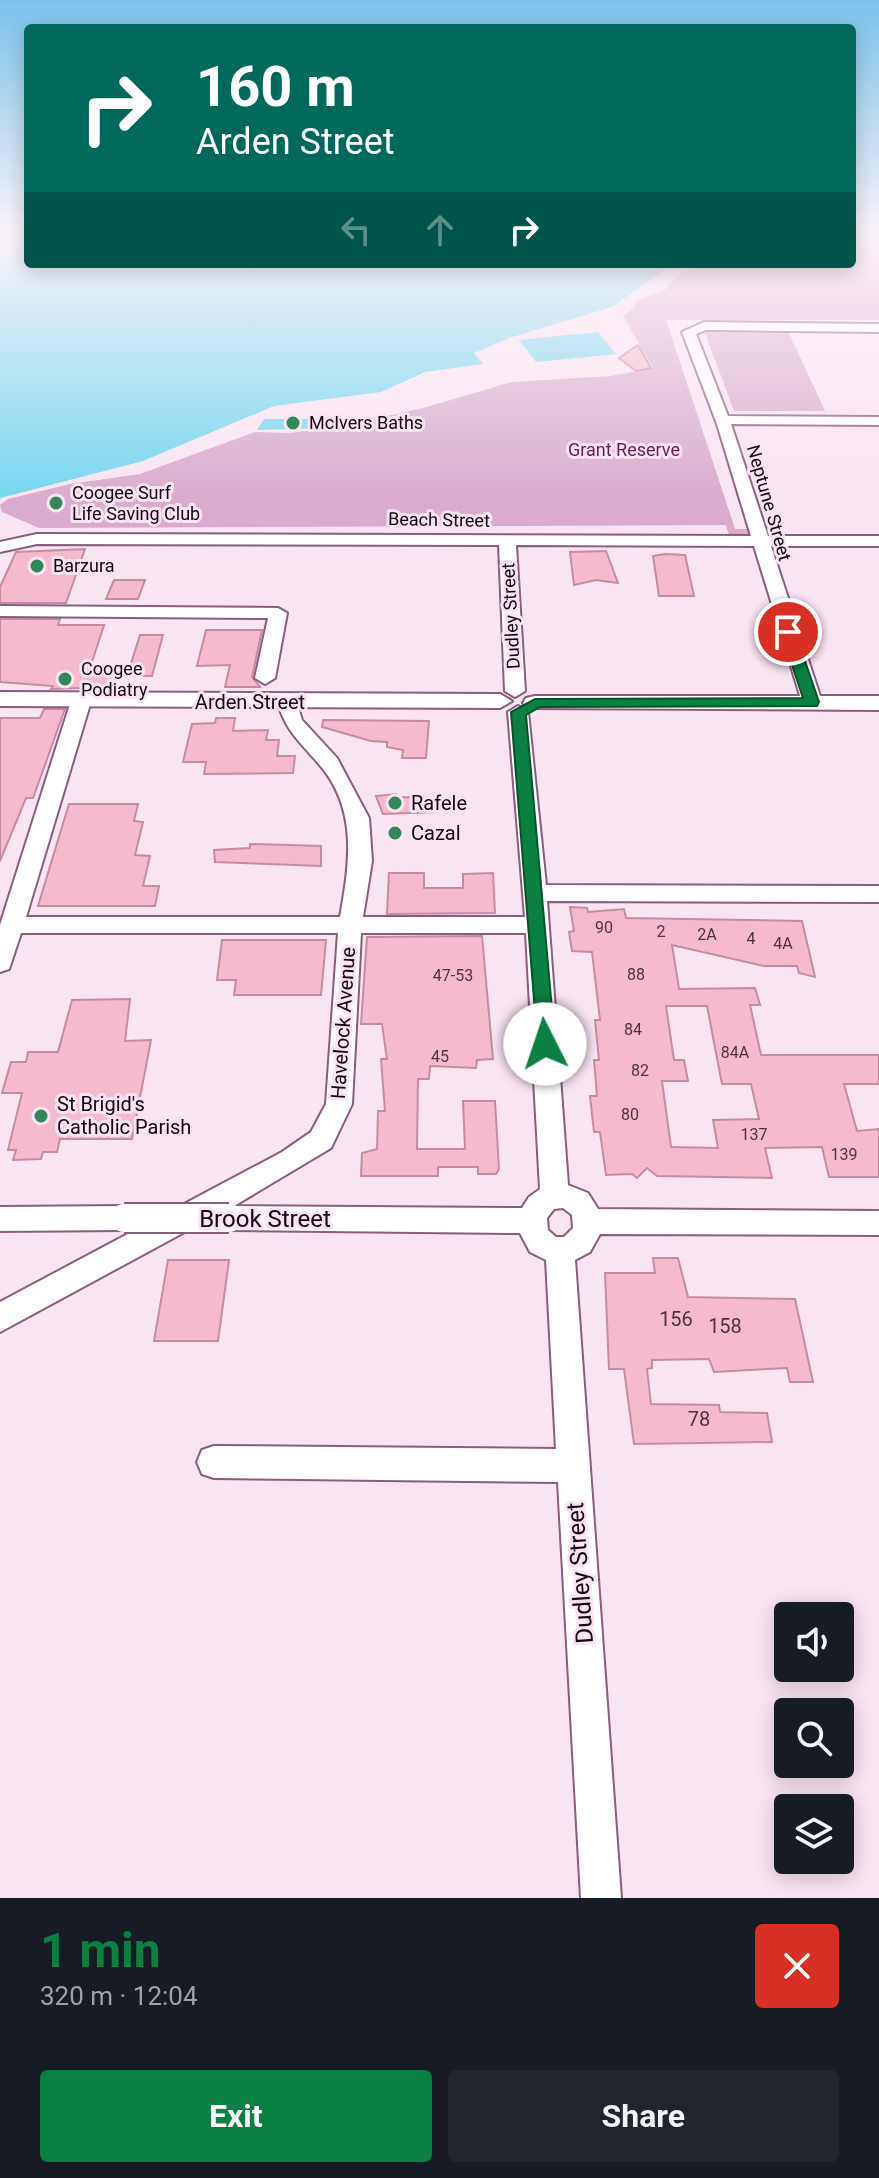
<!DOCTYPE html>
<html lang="en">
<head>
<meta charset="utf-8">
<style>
	:root { --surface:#171b24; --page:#20242c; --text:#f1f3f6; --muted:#9ea1a6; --accent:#0b8043 }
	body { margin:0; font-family:Roboto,sans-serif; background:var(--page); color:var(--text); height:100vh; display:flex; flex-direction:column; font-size:30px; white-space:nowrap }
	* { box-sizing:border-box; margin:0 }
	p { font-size:26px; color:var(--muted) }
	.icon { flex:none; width:44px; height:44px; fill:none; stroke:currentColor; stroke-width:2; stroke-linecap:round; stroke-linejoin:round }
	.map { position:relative; height:1898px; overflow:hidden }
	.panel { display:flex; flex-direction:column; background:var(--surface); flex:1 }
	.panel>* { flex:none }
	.banner { position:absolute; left:24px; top:24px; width:832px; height:244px; border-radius:8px; box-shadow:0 4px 20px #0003; background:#00695c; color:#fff; overflow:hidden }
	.tools { position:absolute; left:774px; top:1602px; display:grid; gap:16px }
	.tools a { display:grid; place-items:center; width:80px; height:80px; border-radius:8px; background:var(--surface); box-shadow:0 4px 20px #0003; font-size:40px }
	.pin { position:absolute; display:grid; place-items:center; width:68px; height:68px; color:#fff; margin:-34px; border:4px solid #fff; border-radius:50%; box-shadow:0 2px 8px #0007 }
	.me { position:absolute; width:88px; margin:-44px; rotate:356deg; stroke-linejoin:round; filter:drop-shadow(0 0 6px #0008) }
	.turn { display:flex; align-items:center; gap:28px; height:168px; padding:0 40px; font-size:36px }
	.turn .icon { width:104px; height:104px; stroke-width:2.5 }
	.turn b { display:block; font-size:56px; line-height:68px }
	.lanes { display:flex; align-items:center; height:76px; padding:0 40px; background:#0003; justify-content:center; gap:40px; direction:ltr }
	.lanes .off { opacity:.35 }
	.round { display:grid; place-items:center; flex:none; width:84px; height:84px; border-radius:8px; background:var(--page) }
	.overview { display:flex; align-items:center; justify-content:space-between; height:136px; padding:0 40px }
	h1 { font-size:48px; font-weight:700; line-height:60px; color:var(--accent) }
	.button { display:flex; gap:16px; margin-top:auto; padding:16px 40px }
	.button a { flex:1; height:92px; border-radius:8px; background:var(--accent); color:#fff; font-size:32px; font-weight:700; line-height:92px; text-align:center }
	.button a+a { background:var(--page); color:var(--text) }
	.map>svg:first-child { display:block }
</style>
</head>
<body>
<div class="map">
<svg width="879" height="1898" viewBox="0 0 879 1898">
	<rect width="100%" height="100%" fill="#f9e4f2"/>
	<g fill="#daabcc">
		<polygon points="852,235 879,235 879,320 666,320 735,529 753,529 749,534 729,535 726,525 39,528 2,512 0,505 8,499 70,484 140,474 255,432 287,433 332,428 423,408 512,382 611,376 653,368 623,316 634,308 636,301 666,289 677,276 700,264 852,264"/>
		<polygon points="705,333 789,333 825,411 734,411"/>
	</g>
	<g fill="#75d6ef">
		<polygon points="0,235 28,235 28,264 673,264 612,307 509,338 474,353 483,364 425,372 381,392 274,406 143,461 0,498"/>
		<polygon points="598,332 616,354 536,362 519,340"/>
		<polygon points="264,419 326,419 325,428 257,430"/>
	</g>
	<g fill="#f6bace" stroke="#c58ca0" stroke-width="2" fill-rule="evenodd">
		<polygon points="638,345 651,368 636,371 619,358"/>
		<polygon points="85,549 66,603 0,603 0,587 16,552"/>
		<polygon points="606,551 618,583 596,580 574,585 570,552"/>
		<polygon points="665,554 685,555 694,596 659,596 653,556"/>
		<polygon points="114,580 145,580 138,599 106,599"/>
		<polygon points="0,619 60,619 58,625 104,625 91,665 118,665 112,687 51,689 53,686 0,682"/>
		<polygon points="206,630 262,630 252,677 260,687 225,687 230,665 197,666"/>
		<polygon points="140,635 163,635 152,676 127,676"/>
		<polygon points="44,709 65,709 33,798 26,798 0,861 0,718 40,718"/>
		<polygon points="216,718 235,718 233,731 268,730 266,740 279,740 277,756 295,756 293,773 204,774 206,762 183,762 192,724 215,723"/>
		<polygon points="323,720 429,721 426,758 402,758 403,750 387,747 387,742 371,741 322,727"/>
		<polygon points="396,794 397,797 436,798 436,812 383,814 376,796"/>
		<polygon points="69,804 138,804 134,821 143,822 135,855 150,856 143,886 159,886 155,906 38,906"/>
		<polygon points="250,844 321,846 321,866 215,862 214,850 250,848"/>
		<polygon points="389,873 424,873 424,888 463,888 463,874 493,873 495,913 387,914"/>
		<path d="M570,907L587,908L588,912L624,909L626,918L802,921L815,977L799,973L797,966H764L672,945L679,989L755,988L760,1005H750L761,1055H879V1084H844L857,1131L879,1129V1177H829L822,1147L765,1148L772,1178L657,1176L647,1168L637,1178L632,1174L606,1175L600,1132H594L590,1096H597L594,1060H599L595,1020H600L592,952L572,951L569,932L574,931ZM666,1006H707L722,1084H751L759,1119L713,1120L718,1148L671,1147L662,1081H688L684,1060H674Z"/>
		<polygon points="482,936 493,1059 477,1060 476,1068 430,1066 429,1079 418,1079 417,1149 465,1149 463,1101 495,1101 499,1169 496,1174 478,1174 478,1167 438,1167 438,1176 361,1176 362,1153 377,1149 378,1111 385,1111 381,1059 387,1059 382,1024 361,1024 367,937"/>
		<polygon points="222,940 326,940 321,995 234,995 236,980 217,980"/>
		<polygon points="130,999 125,1041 151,1040 132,1139 60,1139 57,1152 43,1152 41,1159 13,1160 16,1150 8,1150 22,1093 2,1093 11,1062 26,1062 28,1052 58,1052 72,1000"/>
		<polygon points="653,1258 678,1258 688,1297 795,1299 813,1382 790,1382 787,1368 714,1372 709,1359 652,1360 652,1368 647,1369 651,1404 719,1405 720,1412 767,1413 772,1442 634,1444 624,1369 609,1369 605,1273 655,1273"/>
		<polygon points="168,1260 229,1260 218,1341 154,1341"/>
	</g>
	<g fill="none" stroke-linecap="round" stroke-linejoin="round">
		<defs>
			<g id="minor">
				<polygon points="704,322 879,324 879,332 706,330 696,334 728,416 879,417 879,425 731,424 768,536 879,536 879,546 771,546 822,702 819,706 805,706 802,702 754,546 516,545 525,691 515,697 505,691 499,545 37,544 0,552 0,542 37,534 751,536 717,424 682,332"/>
				<polygon points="0,606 278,608 287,613 275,678 265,684 255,678 268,618 0,616"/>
				<path d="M81,695L91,701L26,917H340C350,862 358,808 318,763C301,743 284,729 278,702L288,696L295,698L302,720L337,758L369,818L372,861L363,917H525L508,712L518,706L528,712L546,885L879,886V902L547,901L568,1185L588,1193L598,1209L879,1211V1235L600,1234L590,1252L575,1260L621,1898H581L558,1482L214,1478L202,1474L197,1462L202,1450L214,1446L556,1449L546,1260L530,1252L520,1233L229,1230L219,1227L216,1215L0,1332V1302L282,1152L311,1132L326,1104L338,933H21L9,969L0,972V925L71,701ZM361,933H526L540,1189L529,1197L522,1208L234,1206L331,1148L352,1104ZM563,1208L572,1215L573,1228L564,1237H556L548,1230L547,1218L554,1209Z"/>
				<polygon points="124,1206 134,1209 138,1218 134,1227 124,1230 0,1231 0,1207"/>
			</g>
			<g id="major">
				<polygon points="0,692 500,694 512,701 500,708 0,706"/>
				<polygon points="535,696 879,696 879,710 526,708 523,703 526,698"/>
			</g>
		</defs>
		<use href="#minor" stroke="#895d7d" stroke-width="4"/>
		<use href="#major" stroke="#895d7d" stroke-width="4"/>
		<use href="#minor" fill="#fff" fill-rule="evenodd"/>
		<use href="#major" fill="#fff" fill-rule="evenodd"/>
		<defs>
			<polyline id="minor-bridge" points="124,1218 229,1218"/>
		</defs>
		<use href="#minor-bridge" stroke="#895d7d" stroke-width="32" stroke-linecap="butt"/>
		<use href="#minor-bridge" stroke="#fff" stroke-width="28"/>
	</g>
	<linearGradient id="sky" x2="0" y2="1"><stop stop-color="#7ac2eb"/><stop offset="0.47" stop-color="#fcf3f9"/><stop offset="1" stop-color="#fcf3f9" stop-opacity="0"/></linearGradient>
	<rect width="879" height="501" fill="url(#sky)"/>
	<polygon fill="#0b8043" stroke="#07532c" stroke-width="2" points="788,628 795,632 819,702 817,706 540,707 526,715 555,1044 545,1051 538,1049 511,712 535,699 803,698 781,632"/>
	<g fill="#33875a" stroke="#f9e4f2" stroke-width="3">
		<circle cx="293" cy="423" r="8"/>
		<circle cx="56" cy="503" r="8"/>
		<circle cx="37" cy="566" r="8"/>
		<circle cx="65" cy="679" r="8"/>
		<circle cx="395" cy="803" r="8"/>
		<circle cx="395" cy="833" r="8"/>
		<circle cx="41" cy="1116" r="8"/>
	</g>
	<g text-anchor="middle" stroke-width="6" stroke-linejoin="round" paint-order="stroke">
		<g font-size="16" fill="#4d3240">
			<text x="604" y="933">90</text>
			<text x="661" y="937">2</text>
			<text x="707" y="940">2A</text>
			<text x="751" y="944">4</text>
			<text x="783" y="949">4A</text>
			<text x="636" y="980">88</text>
			<text x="453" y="981">47-53</text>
			<text x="633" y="1035">84</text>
			<text x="735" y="1058">84A</text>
			<text x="440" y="1062">45</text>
			<text x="640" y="1076">82</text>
			<text x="630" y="1120">80</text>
			<text x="754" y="1140">137</text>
			<text x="844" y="1160">139</text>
		</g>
		<g font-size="18" fill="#150511" stroke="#f9e4f2" text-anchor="start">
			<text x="309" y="429">McIvers Baths</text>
			<text x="72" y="499">Coogee Surf<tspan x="72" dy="21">Life Saving Club</tspan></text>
			<text x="53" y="572">Barzura</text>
			<text x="81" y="675">Coogee<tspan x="81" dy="21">Podiatry</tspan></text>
		</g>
		<g font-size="18" fill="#671d58" stroke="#f9e4f2">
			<text x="624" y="456">Grant Reserve</text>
		</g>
		<g font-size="18" fill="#150511" stroke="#f9e4f2">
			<text transform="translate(769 503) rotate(74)" y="6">Neptune Street</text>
			<text transform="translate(439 520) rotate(1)" y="6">Beach Street</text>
			<text transform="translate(511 616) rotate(-93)" y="6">Dudley Street</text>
		</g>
		<g font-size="20" fill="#150511" stroke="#f9e4f2">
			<text x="250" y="709">Arden Street</text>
			<text transform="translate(343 1023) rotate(-86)" y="7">Havelock Avenue</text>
		</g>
		<g font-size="20" fill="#150511" stroke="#f9e4f2" text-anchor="start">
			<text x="411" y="810">Rafele</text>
			<text x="411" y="840">Cazal</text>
			<text x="57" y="1111">St Brigid's<tspan x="57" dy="23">Catholic Parish</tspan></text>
		</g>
		<g font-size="20" fill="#4d3240">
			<text x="676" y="1326">156</text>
			<text x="725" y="1333">158</text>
			<text x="699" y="1426">78</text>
		</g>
		<g font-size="24" fill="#150511" stroke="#f9e4f2">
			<text x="265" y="1227">Brook Street</text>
			<text transform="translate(580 1573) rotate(-94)" y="8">Dudley Street</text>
		</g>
	</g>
</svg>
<div class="tools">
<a><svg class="icon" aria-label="sound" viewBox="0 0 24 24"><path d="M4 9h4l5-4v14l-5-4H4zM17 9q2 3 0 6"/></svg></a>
<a><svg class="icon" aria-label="search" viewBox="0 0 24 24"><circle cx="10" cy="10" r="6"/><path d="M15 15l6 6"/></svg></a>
<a><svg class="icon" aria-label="layers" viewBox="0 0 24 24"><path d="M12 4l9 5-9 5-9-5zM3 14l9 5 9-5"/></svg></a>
</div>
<div class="pin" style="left:788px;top:632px;background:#d93025"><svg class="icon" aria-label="arrive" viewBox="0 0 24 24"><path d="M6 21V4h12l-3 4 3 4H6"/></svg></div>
<svg class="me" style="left:545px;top:1044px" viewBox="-20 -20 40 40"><circle r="19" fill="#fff"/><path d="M0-13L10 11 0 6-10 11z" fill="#0b8043"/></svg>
<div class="banner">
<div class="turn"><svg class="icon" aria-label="right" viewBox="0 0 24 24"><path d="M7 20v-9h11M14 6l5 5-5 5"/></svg><div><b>160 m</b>Arden Street</div></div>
<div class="lanes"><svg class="icon off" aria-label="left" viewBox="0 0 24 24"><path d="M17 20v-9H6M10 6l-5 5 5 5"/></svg><svg class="icon off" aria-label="ahead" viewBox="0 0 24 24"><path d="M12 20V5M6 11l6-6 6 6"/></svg><svg class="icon" aria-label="right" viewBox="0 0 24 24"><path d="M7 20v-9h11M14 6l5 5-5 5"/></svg></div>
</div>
</div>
<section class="panel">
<div class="overview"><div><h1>1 min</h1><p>320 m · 12:04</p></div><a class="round" style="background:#d93025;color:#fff"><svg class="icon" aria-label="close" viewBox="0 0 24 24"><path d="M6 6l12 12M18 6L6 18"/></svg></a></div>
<div class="button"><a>Exit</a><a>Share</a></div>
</section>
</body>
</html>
